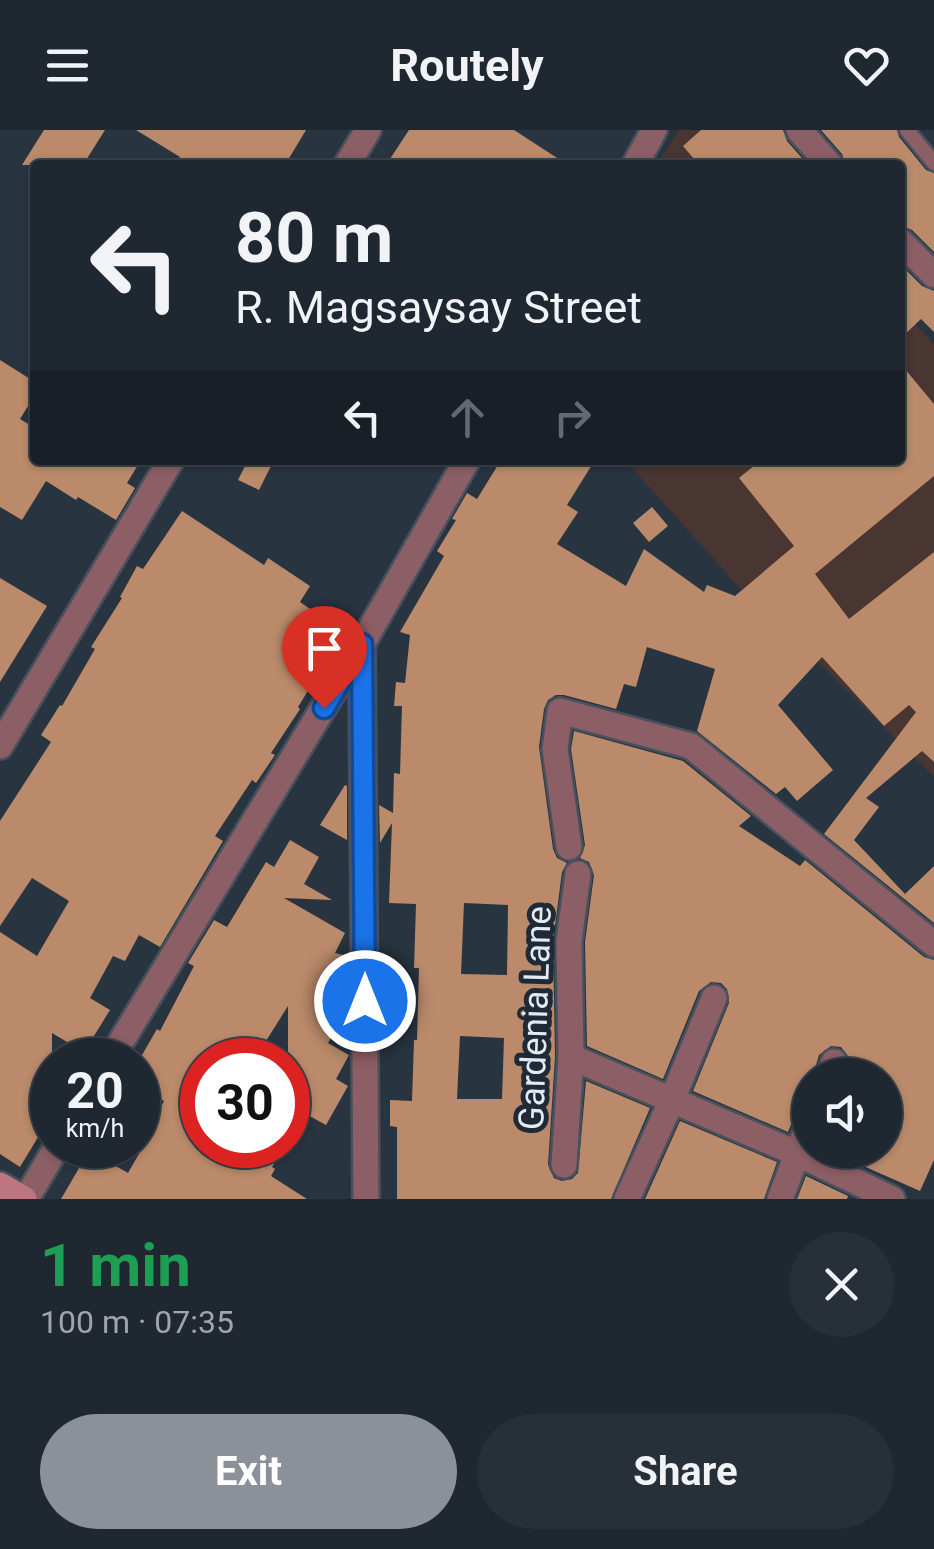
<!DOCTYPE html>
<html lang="en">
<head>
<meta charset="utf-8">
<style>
	:root { --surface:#1f2731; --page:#272f39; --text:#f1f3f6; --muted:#a1a5ab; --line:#3c444d; --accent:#8c9099 }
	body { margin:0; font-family:Roboto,sans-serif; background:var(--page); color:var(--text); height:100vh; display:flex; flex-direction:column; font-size:38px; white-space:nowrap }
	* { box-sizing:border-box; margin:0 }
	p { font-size:32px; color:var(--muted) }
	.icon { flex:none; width:55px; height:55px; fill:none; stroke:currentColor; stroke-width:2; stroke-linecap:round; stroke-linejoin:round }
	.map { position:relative; height:1069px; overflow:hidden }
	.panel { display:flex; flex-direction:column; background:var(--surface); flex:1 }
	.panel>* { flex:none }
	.guide { position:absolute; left:30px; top:30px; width:875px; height:305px; border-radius:10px; box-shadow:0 2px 8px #0004,0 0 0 2px var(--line); background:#1f2731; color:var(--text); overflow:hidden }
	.buttons { position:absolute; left:792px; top:928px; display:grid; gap:20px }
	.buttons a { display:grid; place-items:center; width:110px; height:110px; border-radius:50%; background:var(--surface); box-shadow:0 2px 8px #0004,0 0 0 2px var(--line); font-size:50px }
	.speed { position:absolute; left:30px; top:908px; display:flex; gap:20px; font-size:50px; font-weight:700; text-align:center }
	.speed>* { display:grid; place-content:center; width:130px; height:130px; border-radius:50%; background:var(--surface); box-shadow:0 2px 8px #0004,0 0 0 2px var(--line); line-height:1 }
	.speed small { font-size:25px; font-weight:400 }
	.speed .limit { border:15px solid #d22; background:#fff; color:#111 }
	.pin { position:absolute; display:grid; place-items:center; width:85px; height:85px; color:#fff; margin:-102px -42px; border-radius:50% 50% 50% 0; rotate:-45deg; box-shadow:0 0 10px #0007 }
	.pin .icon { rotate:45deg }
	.me { position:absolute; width:110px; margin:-55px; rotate:0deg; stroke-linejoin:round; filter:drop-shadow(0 0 8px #0008) }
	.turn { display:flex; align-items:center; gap:35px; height:210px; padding:0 40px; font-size:45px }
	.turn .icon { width:130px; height:130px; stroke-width:2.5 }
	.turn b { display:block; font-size:70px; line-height:85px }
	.lanes { display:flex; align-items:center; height:95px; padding:0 40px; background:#0003; justify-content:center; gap:50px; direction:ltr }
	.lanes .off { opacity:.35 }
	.round { display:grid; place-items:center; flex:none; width:105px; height:105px; border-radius:52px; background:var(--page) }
	.summary { display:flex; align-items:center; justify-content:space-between; height:170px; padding:0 40px }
	h1 { font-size:60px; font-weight:700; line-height:75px; color:#1e9e55 }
	.cta { display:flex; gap:20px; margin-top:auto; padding:20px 40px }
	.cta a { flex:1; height:115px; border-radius:60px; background:var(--accent); color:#fff; font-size:40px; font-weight:700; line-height:115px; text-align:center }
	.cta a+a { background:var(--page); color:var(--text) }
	header { display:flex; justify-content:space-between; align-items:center; height:130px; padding:0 40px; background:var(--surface); font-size:45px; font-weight:700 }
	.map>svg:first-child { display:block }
</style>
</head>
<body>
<header><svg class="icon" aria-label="menu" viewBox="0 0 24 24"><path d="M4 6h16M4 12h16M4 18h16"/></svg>Routely<svg class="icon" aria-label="heart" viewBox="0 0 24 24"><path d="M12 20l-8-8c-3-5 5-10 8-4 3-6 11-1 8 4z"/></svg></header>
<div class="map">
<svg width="934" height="1069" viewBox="0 0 934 1069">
	<rect width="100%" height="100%" fill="#293441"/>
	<g fill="#493531">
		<polygon points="679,0 733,0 766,35 656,35"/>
		<polygon points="900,177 934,214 934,647 781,494 754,474 625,330 900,330"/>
	</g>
	<g fill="#ba8a6a" fill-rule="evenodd">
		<polygon points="44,0 105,0 83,35 22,35"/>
		<polygon points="136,0 306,0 285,35 175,35 180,27"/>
		<polygon points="409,0 514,0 568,35 386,35"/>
		<polygon points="701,0 783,0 787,11 808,35 699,35 683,16"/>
		<polygon points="821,0 897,0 899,7 926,40 934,43 934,122 912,100 900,95 900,35 846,35 842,24"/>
		<polygon points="900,134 922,156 934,161 934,202 921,189 900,209"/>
		<polygon points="0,230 35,252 35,265 20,289 35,298 35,330 141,330 127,353 135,358 116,390 78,367 76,370 46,351 22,390 0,377"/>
		<path d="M900,233L934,274V346L815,444L849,489L934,422V632L922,621L866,668L879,677L854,710L905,764L934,736V793L824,704L916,582L909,575L884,596L822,527L778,575L833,640L797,671L785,657L776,664L697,601L715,539L647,517L636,557L624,554L616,579L564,565H556L548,570L544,579L539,617L553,719L557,728L567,733L562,742L553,811L555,927L548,1035L554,1048L562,1051L572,1049L578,1043L586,951L650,978L611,1069H397V997L390,996V970L412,971L414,910H417L419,838H414L416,774L389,773L392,693L380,713L379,675L393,683L394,643L400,644L402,576H394L396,552L405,553L410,505L400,502L444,426L437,421L456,390L452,389L467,363L477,369L501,330H595L567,375L578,382L557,414L626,456L644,419L704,462L707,455L735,466L794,416L739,348L761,330H900ZM464,773L508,775L507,845L461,844ZM460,906L504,908L502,969H457Z"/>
		<polygon points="248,330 274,330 259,360 238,350"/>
		<polygon points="652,377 668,396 649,412 633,393"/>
		<polygon points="182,381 264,435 268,428 310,456 300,472 345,503 317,546 298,577 300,579 271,623 275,625 256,653 252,650 215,706 223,711 160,817 139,805 125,831 113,826 90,868 110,880 84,922 52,903 52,984 20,1037 0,1024 0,802 37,826 69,771 32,748 0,796 0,691 51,612 41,605 60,575 62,576 95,519 91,517 122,468 120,467 137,436 143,439"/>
		<polygon points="0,448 47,476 0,552"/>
		<polygon points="574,601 683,631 751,686 739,696 800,736 805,730 924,827 934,830 934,1030 920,1061 827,1020 885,1020 885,945 846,945 850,929 841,917 831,916 819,925 813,945 810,945 810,960 802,977 795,985 788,1002 693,961 729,873 727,859 721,853 711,852 699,861 663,949 587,916 585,812 594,745 589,732 580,728 585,715 571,619"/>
		<polygon points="345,655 347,656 347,710 320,695"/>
		<polygon points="290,710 319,727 304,754 332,770 284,768 345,803 335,823 348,826 348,880 328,913 349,925 336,949 348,956 326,995 304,983 288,1011 288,876 254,930 202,930 202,1015 285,1015 272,1037 275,1039 271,1046 307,1069 61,1069 89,1021 128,1043 156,994 153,992 164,971 138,956 138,932 157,899 160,901 194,836 188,833 214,790 227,797 266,732 274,737"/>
		<polygon points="680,991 777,1032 764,1069 645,1069"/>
		<polygon points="806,1046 848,1066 847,1069 797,1069"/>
	</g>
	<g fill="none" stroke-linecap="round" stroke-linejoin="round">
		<defs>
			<polyline id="lane" points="907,0 934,33"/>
			<g id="street">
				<polyline points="799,0 830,35"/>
				<polyline points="347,35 368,0"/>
				<polyline points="635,35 654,0"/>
				<polyline points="900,111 934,145"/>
				<polyline points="362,514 366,1069"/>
				<polyline points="0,616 171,330"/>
				<polyline points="569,717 555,619 560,581 691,616 934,814"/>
				<polyline points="571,927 796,1023 892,1069"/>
				<polyline points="110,930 362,514 467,330"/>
				<polyline points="829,945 834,932"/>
				<polyline points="564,1035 571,927 569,811 578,744"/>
				<polyline points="26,1069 58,1015"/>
				<polyline points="627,1069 672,970 714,868"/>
				<polyline points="780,1069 810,991"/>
			</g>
			<polyline id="secondary" points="0,1055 24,1069"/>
		</defs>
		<use href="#lane" stroke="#47515d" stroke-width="19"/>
		<use href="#street" stroke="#47515d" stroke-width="30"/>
		<use href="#secondary" stroke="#47515d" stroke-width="30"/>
		<use href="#lane" stroke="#8c5e65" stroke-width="14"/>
		<use href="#street" stroke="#8c5e65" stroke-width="25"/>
		<use href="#secondary" stroke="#bd7580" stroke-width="25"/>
	</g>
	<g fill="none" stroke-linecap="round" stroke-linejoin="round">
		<defs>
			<polyline id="route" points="324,578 362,514 365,871"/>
		</defs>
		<use href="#route" stroke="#114b97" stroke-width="25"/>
		<use href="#route" stroke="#1a73e8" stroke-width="18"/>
	</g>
	<g text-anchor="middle" stroke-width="10" stroke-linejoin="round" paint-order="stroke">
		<g font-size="35" fill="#e3eaf2" stroke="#1f2a36">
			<text transform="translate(535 888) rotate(-88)" y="12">Gardenia Lane</text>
		</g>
	</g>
</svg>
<div class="buttons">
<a><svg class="icon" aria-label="sound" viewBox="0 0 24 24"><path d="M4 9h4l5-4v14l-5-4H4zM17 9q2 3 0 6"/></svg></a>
</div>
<div class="speed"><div>20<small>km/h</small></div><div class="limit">30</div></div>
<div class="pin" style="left:324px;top:578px;background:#d93025"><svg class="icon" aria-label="arrive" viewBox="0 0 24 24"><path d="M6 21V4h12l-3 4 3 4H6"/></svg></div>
<svg class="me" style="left:365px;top:871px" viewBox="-20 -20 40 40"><circle r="17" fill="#1a73e8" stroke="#fff" stroke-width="3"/><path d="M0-11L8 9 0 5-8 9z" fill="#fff"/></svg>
<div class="guide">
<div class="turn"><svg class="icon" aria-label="left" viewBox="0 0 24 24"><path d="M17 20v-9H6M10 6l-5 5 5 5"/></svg><div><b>80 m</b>R. Magsaysay Street</div></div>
<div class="lanes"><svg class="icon" aria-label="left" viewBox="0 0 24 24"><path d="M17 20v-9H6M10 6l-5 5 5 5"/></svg><svg class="icon off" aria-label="ahead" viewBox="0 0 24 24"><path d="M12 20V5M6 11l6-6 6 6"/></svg><svg class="icon off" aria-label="right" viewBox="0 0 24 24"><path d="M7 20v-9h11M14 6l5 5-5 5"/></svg></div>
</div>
</div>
<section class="panel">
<div class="summary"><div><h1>1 min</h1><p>100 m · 07:35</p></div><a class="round"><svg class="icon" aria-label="close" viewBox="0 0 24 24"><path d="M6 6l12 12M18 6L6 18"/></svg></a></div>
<div class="cta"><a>Exit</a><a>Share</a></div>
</section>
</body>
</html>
